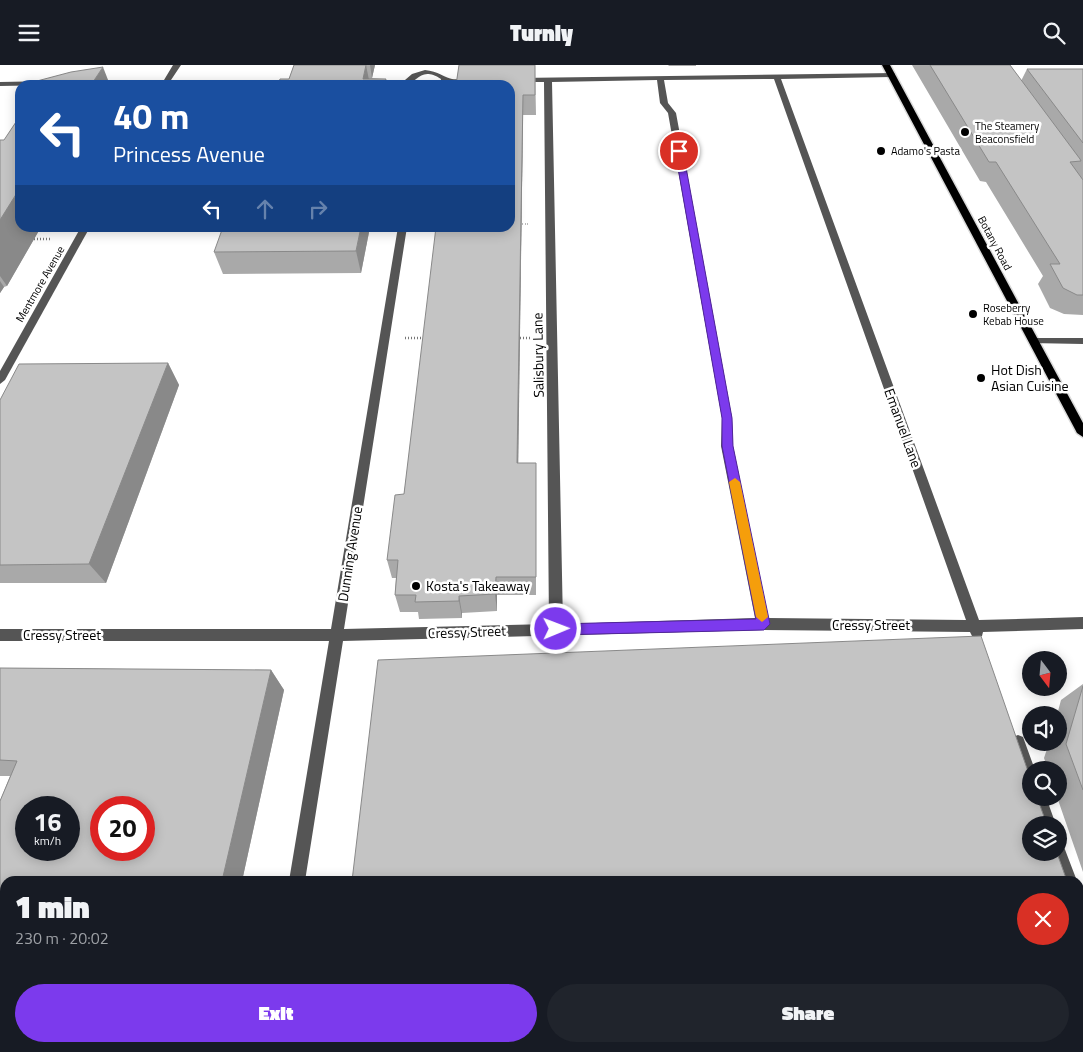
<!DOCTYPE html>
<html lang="en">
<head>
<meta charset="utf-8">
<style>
	:root { --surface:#171b24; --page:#20242c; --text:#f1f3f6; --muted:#9ea1a6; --accent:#7c3aed }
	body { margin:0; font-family:"Titillium Web",sans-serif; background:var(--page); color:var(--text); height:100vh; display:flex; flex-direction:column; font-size:19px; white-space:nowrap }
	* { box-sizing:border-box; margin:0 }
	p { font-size:16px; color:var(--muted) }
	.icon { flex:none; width:28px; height:28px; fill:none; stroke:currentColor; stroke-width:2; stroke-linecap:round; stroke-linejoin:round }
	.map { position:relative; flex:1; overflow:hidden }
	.details { position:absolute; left:0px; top:811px; width:1084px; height:176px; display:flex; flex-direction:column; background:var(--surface); border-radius:15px 15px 0 0; box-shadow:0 2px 12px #0003 }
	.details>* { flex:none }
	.hud { position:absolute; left:15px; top:15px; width:500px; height:152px; border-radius:15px; box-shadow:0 2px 12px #0003; background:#1a4fa0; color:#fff; overflow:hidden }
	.needle { width:32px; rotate:164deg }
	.controls { position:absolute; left:1022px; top:586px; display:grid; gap:10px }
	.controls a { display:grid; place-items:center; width:45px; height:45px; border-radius:50%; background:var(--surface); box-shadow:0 2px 12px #0003; font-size:25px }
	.speed { position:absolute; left:15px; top:731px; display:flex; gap:10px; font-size:25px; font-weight:700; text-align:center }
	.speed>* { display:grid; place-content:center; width:65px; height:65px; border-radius:50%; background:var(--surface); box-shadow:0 2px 12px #0003; line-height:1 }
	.speed small { font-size:12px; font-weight:400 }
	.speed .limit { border:8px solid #d22; background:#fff; color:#111 }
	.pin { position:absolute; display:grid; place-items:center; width:42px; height:42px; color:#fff; margin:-21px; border:2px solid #fff; border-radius:50%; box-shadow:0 1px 5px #0007 }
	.me { position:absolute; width:55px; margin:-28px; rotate:89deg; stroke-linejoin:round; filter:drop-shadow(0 0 4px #0008) }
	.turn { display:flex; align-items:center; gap:18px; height:105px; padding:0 15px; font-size:22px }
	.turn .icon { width:65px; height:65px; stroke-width:2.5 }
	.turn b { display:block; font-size:35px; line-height:42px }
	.lanes { display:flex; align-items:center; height:48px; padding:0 15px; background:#0003; justify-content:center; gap:25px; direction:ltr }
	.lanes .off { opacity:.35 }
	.round { display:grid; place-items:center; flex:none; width:52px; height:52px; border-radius:26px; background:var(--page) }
	.overview { display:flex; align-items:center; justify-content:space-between; height:85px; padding:0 15px }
	h1 { font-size:30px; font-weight:800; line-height:38px }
	.button { display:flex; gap:10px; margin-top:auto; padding:10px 15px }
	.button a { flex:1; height:58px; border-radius:30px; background:var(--accent); color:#fff; font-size:20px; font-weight:800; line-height:58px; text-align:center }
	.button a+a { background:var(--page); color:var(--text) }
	header { display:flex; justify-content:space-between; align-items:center; height:65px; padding:0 15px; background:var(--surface); font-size:22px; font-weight:800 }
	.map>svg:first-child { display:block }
</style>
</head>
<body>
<header><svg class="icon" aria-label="menu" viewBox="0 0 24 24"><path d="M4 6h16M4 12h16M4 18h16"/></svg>Turnly<svg class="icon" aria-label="search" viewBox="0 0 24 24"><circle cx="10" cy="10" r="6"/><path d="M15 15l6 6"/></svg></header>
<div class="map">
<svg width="1083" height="987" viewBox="0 0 1083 987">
	<rect width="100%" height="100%" fill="#fff"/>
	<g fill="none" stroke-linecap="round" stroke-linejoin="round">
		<defs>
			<polygon id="major" points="882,0 890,0 1083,358 1083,372 1077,368"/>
		</defs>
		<use href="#major" stroke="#dbdbdb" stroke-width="3"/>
		<polyline stroke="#777" stroke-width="2" stroke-dasharray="0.5 2" stroke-linecap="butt" points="510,159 529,159"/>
		<g stroke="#777" stroke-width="2.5" stroke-dasharray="1 2" stroke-linecap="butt">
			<polyline points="31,174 50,174"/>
			<polyline points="405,273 426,273"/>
			<polyline points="517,273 531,273"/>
		</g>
		<g fill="#555" fill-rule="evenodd">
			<polygon points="173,0 181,0 171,15 295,15 299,17 295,19 91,20 88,18 92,16 164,15"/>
			<path d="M425,5C438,6 445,13 452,14C460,15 470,12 477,16L473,18L440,20L441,14C420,1 418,18 406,19C394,20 382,19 370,19L366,17L370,15H405L412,9Z"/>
			<path d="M894,8L895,10L891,12L781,14L979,555L1083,552V564L983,567L982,571L977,573L972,571L970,567L763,565L343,576L305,816H289L329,576H0V564H331L398,162H407L344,564L549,559L544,17H518L514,15L518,13ZM774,14L966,555L768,553L733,381L732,353L676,48L668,38L664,15ZM657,15L660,38L668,48L722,353L721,381L755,553L563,559L552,17Z"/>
			<polygon points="52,16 56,18 55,20 0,21 0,17"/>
			<polygon points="81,162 90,162 5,315 0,319 0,306"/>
			<polygon points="1034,273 1083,273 1083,279 1030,278 1030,274"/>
			<polygon points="1018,670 1023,672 1035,705 1031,705 1031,721 1026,719 1011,677 1013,672"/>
			<polygon points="1031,730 1031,732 1046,732 1056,760 1040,760 1030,732"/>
			<polygon points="1059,780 1064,782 1077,816 1061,816 1050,788 1059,788"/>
			<polygon points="1079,836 1083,837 1083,863 1079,861"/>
			<polygon points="262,982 280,982 279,987 261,987"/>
		</g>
		<use href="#major" fill="#000" fill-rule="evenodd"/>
	</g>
	<g fill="#a9a9a9" fill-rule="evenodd">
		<polygon points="294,0 375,0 372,13 386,14 387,20 278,20 289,14"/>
		<polygon points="451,0 535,0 536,50 523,50 518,398 536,398 536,530 497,530 497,546 462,548 462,553 419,554 418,547 400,547 395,530 396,513 392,513 387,495 404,429 459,0"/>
		<polygon points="668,0 696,0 696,1 669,1"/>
		<polygon points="912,0 1010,0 1021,16 1027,4 1083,4 1083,114 1082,114 1083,115 1083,250 1064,249 1050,243 1038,219 1043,211 986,117 980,116"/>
		<polygon points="0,75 20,162 41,162 7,221 4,222 0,228"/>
		<polygon points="370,162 361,208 223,209 214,187"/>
		<polygon points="168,298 179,320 106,518 0,518 0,335"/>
		<path d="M0,603L271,605L284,625L242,816H5V982H206L205,987H0V736L10,711H0ZM26,742H69V785H26ZM101,742H144V785H101Z"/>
		<polygon points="1083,619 1083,807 1057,732 1059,732 1059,705 1048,705 1044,693 1049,678 1059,678 1059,650 1057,650 1061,635"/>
		<polygon points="1079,850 1083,862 1083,933 1079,933"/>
	</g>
	<g fill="#898989">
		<polygon points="366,0 370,20 363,14"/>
		<polygon points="370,0 375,0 372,13"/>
		<polygon points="103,2 110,20 91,20"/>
		<polygon points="523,30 523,50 518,418 517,398"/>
		<polygon points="20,123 20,162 41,162 7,221 0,211 0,155"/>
		<polygon points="361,162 370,162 361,208 356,186"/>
		<polygon points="0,216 4,222 0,228"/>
		<polygon points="168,298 179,320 106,518 89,499"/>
		<polygon points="496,512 497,530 497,546 495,529"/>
		<polygon points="459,531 462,548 462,553 459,536"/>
		<polygon points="271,605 284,625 242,816 222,816"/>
		<polygon points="183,982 206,982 205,987 182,987"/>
	</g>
	<g fill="#c4c4c4" stroke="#898989" fill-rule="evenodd">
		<polygon points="294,0 366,0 363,14 386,14 384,20 278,20 280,14 289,14"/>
		<polygon points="459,0 535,0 535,30 523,30 517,398 536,398 536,512 496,512 495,529 459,531 459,536 415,537 416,530 395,530 398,495 387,495 395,430 404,429 436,162 510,162 510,20 456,20"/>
		<polygon points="930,0 1010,0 1080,94 1081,96 1070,97 1083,115 1083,230 1077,230 1063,223 1050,199 1060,199 996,97 989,97"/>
		<polygon points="103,2 91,20 38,20 37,16 71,7"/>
		<polygon points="1027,4 1083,4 1083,78"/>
		<polygon points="20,51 20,123 0,155 0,75 4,75"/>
		<polygon points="223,162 361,162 356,186 214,187"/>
		<polygon points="168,298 89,499 0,500 0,335 19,299"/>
		<polygon points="981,571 1031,715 1031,732 1037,732 1047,760 1031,760 1031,788 1057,788 1067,816 352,816 378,595"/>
		<path d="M0,603L271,605L222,816H5V982H183L182,987H0V736L17,696L0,695ZM26,742H69V785H26ZM101,742H144V785H101Z"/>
		<polygon points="1083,621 1083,725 1066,679"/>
		<polygon points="1079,850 1083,862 1083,928 1079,928"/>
	</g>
	<polygon fill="#7c3aed" stroke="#51269a" points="679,84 683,86 732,353 733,381 770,559 764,565 556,570 550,564 556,559 756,554 722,381 722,353 675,86"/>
	<polygon fill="#f59e0b" points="735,413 740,417 768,552 762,557 756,552 729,417"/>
	<g fill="#000" stroke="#fff" stroke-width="2">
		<circle cx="965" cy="67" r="5"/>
		<circle cx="881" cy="86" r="5"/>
		<circle cx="973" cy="249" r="5"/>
		<circle cx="981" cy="313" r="5"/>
		<circle cx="416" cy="521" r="5"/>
	</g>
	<g text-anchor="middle" stroke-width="5" stroke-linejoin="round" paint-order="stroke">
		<g font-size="11" fill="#000" stroke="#fff" text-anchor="start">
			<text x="975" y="65">The Steamery<tspan x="975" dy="13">Beaconsfield</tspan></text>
			<text x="891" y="90">Adamo's Pasta</text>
			<text x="983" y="247">Roseberry<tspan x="983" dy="13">Kebab House</tspan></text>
		</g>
		<g font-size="11" fill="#000" stroke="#fff">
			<text transform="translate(995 178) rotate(62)" y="4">Botany Road</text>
			<text transform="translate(40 219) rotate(-60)" y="4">Mentmore Avenue</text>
		</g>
		<g font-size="14" fill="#000" stroke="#fff">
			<text transform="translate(538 290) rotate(-91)" y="5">Salisbury Lane</text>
			<text transform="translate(903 363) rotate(70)" y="5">Emanuel Lane</text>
			<text transform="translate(350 489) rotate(-81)" y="5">Dunning Avenue</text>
			<text x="871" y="565">Cressy Street</text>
			<text transform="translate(467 567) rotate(-2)" y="5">Cressy Street</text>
			<text x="62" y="575">Cressy Street</text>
		</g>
		<g font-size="14" fill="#000" stroke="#fff" text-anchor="start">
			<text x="991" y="310">Hot Dish<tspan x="991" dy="16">Asian Cuisine</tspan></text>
			<text x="426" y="526">Kosta's Takeaway</text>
		</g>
	</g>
</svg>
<div class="controls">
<a><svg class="needle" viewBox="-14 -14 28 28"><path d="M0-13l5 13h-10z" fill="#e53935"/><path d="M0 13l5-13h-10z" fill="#9ea1a6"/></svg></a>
<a><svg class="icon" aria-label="sound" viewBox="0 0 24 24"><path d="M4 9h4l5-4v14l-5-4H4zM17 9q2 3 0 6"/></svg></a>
<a><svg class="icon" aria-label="search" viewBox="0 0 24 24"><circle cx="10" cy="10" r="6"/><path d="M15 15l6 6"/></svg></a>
<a><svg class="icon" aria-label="layers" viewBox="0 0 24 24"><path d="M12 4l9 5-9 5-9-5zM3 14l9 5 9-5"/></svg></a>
</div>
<div class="speed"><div>16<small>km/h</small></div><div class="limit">20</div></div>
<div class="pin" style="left:679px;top:86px;background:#d93025"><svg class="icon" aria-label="arrive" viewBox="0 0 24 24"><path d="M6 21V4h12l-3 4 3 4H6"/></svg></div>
<svg class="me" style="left:556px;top:564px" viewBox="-20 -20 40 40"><circle r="17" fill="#7c3aed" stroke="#fff" stroke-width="3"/><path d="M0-11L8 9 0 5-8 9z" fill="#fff"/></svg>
<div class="hud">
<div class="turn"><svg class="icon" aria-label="left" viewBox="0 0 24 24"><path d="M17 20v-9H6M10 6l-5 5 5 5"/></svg><div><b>40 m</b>Princess Avenue</div></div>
<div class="lanes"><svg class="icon" aria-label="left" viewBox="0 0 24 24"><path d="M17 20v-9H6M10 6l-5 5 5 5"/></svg><svg class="icon off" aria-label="ahead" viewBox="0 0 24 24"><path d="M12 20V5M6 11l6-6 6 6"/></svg><svg class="icon off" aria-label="right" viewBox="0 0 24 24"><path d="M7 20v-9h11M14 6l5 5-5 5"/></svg></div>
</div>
<section class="details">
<div class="overview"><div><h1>1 min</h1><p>230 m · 20:02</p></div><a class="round" style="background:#d93025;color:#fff"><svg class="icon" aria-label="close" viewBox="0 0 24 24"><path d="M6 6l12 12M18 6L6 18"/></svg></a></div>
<div class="button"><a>Exit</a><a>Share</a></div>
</section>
</div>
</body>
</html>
